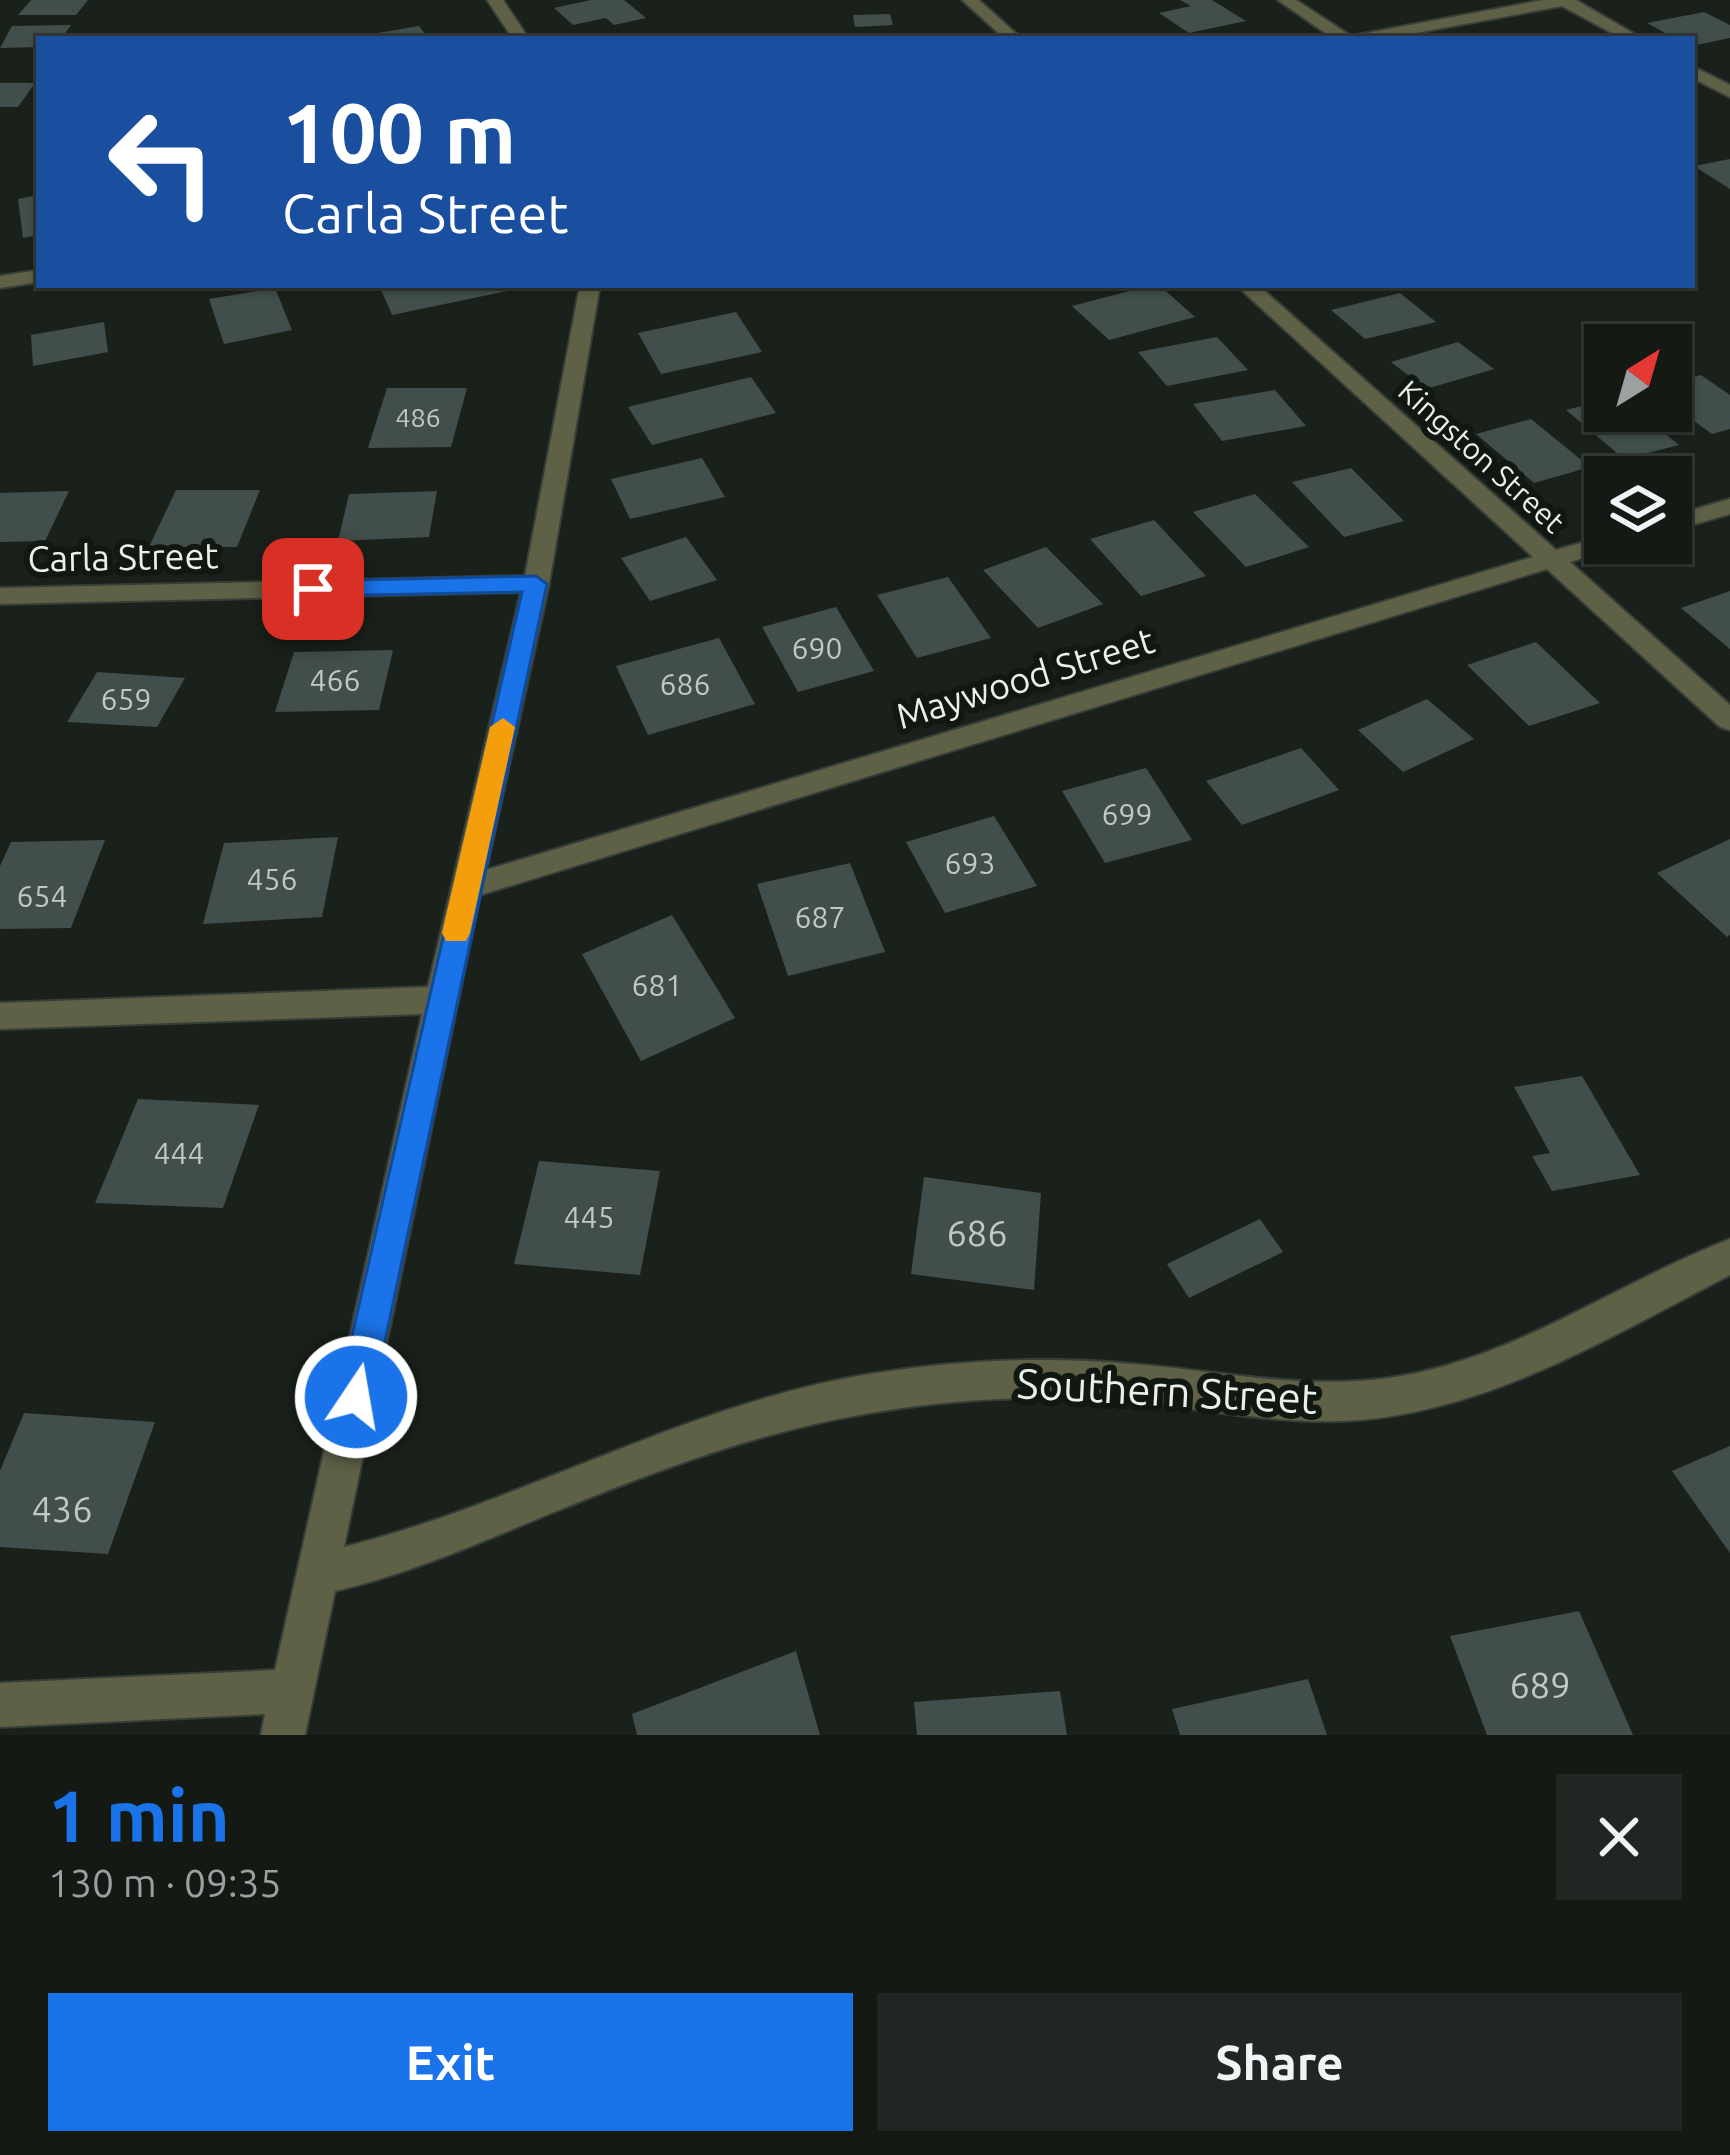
<!DOCTYPE html>
<html lang="en">
<head>
<meta charset="utf-8">
<style>
	:root { --surface:#141914; --page:#212622; --text:#f1f3f6; --muted:#9da0a0; --line:#333834; --accent:#1a73e8 }
	body { margin:0; font-family:Ubuntu,sans-serif; background:var(--page); color:var(--text); height:100vh; display:flex; flex-direction:column; font-size:45px; white-space:nowrap }
	* { box-sizing:border-box; margin:0 }
	p { font-size:39px; color:var(--muted) }
	.icon { flex:none; width:66px; height:66px; fill:none; stroke:currentColor; stroke-width:2; stroke-linecap:round; stroke-linejoin:round }
	.map { position:relative; height:1735px; overflow:hidden }
	.side { display:flex; flex-direction:column; background:var(--surface); flex:1 }
	.side>* { flex:none }
	.banner { position:absolute; left:36px; top:36px; width:1659px; height:252px; border-radius:0px; box-shadow:0 3px 9px #0004,0 0 0 3px var(--line); background:#1a4fa0; color:#fff; overflow:hidden }
	.needle { width:78px; rotate:37deg }
	.buttons { position:absolute; left:1584px; top:324px; display:grid; gap:24px }
	.buttons a { display:grid; place-items:center; width:108px; height:108px; border-radius:0px; background:var(--surface); box-shadow:0 3px 9px #0004,0 0 0 3px var(--line); font-size:60px }
	.pin { position:absolute; display:grid; place-items:center; width:102px; height:102px; color:#fff; margin:-51px; border-radius:24px; box-shadow:0 6px 18px #0006 }
	.me { position:absolute; width:132px; margin:-66px; rotate:12deg; stroke-linejoin:round; filter:drop-shadow(0 0 9px #0008) }
	.turn { display:flex; align-items:center; gap:42px; height:252px; padding:0 48px; font-size:54px }
	.turn .icon { width:156px; height:156px; stroke-width:2.5 }
	.turn b { display:block; font-size:84px; line-height:102px }
	.round { display:grid; place-items:center; flex:none; width:126px; height:126px; border-radius:0px; background:var(--page) }
	.headline { display:flex; align-items:center; justify-content:space-between; height:204px; padding:0 48px }
	h1 { font-size:72px; font-weight:600; line-height:90px; color:var(--accent) }
	.action { display:flex; gap:24px; margin-top:auto; padding:24px 48px }
	.action a { flex:1; height:138px; border-radius:0px; background:var(--accent); color:#fff; font-size:48px; font-weight:600; line-height:138px; text-align:center }
	.action a+a { background:var(--page); color:var(--text) }
	.map>svg:first-child { display:block }
</style>
</head>
<body>
<div class="map">
<svg width="1730" height="1735" viewBox="0 0 1730 1735">
	<rect width="100%" height="100%" fill="#1a211a"/>
	<g fill="#424e4b">
		<polygon points="31,0 88,0 76,15 18,15"/>
		<polygon points="591,0 624,0 646,18 614,25 606,18 573,25 554,8"/>
		<polygon points="1180,0 1212,0 1246,21 1189,33 1159,13 1191,6"/>
		<polygon points="1704,12 1730,25 1730,38 1692,46 1692,39 1676,39 1647,23"/>
		<polygon points="890,14 893,25 855,27 853,15"/>
		<polygon points="71,25 61,39 39,39 39,47 0,48 12,26"/>
		<polygon points="419,26 429,39 382,39 378,33"/>
		<polygon points="0,83 35,83 18,107 0,107"/>
		<polygon points="1730,159 1730,189 1694,166"/>
		<polygon points="39,195 39,235 23,238 18,199"/>
		<polygon points="379,285 527,285 527,287 392,315"/>
		<polygon points="1152,285 1159,285 1195,317 1109,340 1072,306"/>
		<polygon points="275,288 292,330 224,344 209,299"/>
		<polygon points="1400,293 1436,322 1365,339 1331,310"/>
		<polygon points="736,312 762,352 661,374 638,333"/>
		<polygon points="104,322 108,352 33,366 31,335"/>
		<polygon points="1217,337 1248,370 1167,386 1138,352"/>
		<polygon points="1458,342 1494,369 1426,389 1391,362"/>
		<polygon points="1701,375 1730,395 1730,429 1712,434 1671,404 1671,383"/>
		<polygon points="751,377 776,413 652,445 628,407"/>
		<polygon points="387,388 467,388 451,447 368,448"/>
		<polygon points="1275,390 1306,426 1222,441 1193,404"/>
		<polygon points="1605,400 1605,411 1637,411 1679,445 1624,459 1566,410"/>
		<polygon points="1531,419 1590,467 1534,483 1476,434"/>
		<polygon points="702,458 725,497 630,519 611,479"/>
		<polygon points="1351,468 1404,521 1344,537 1292,482"/>
		<polygon points="176,490 260,490 237,547 149,547"/>
		<polygon points="69,491 45,541 0,542 0,493"/>
		<polygon points="437,491 429,537 338,541 349,494"/>
		<polygon points="1255,494 1309,547 1246,567 1193,512"/>
		<polygon points="1154,520 1206,576 1141,596 1090,539"/>
		<polygon points="686,537 717,580 650,601 621,558"/>
		<polygon points="1046,547 1103,604 1038,628 983,570"/>
		<polygon points="948,577 991,638 917,658 877,595"/>
		<polygon points="1730,591 1730,649 1681,608"/>
		<polygon points="836,607 874,671 798,692 762,627"/>
		<polygon points="719,638 755,704 648,735 616,666"/>
		<polygon points="1536,642 1600,703 1529,726 1467,665"/>
		<polygon points="393,650 379,710 275,712 294,652"/>
		<polygon points="97,672 185,678 157,727 67,722"/>
		<polygon points="1427,699 1474,739 1403,772 1358,730"/>
		<polygon points="1301,748 1339,790 1242,825 1206,781"/>
		<polygon points="1146,768 1192,840 1105,863 1062,791"/>
		<polygon points="994,816 1037,886 945,913 906,842"/>
		<polygon points="338,837 322,917 203,924 224,843"/>
		<polygon points="1730,839 1730,935 1727,937 1657,873"/>
		<polygon points="105,840 71,928 0,929 0,866 11,842"/>
		<polygon points="850,863 885,952 788,976 757,884"/>
		<polygon points="672,915 735,1018 641,1061 582,954"/>
		<polygon points="1582,1076 1640,1175 1552,1191 1532,1156 1550,1153 1514,1087"/>
		<polygon points="138,1099 259,1105 223,1208 95,1203"/>
		<polygon points="539,1161 660,1171 640,1275 514,1264"/>
		<polygon points="924,1177 1041,1193 1034,1290 911,1274"/>
		<polygon points="1260,1219 1283,1252 1189,1298 1167,1264"/>
		<polygon points="24,1413 155,1422 108,1554 0,1547 0,1471"/>
		<polygon points="1730,1446 1730,1553 1672,1471"/>
		<polygon points="1579,1611 1633,1735 1487,1735 1450,1636"/>
		<polygon points="796,1651 820,1735 637,1735 632,1714"/>
		<polygon points="1308,1679 1327,1735 1180,1735 1172,1709"/>
		<polygon points="1060,1691 1067,1735 917,1735 914,1702"/>
	</g>
	<g fill="none" stroke-linecap="round" stroke-linejoin="round">
		<defs>
			<g id="minor">
				<polygon points="487,0 503,0 529,39 513,39"/>
				<polygon points="962,0 979,0 1022,39 1005,39"/>
				<polygon points="1278,0 1296,0 1351,36 1543,0 1576,0 1643,39 1623,39 1562,6 1383,39 1334,39"/>
				<polygon points="1692,66 1730,85 1730,97 1692,78"/>
				<polygon points="39,270 39,282 0,288 0,276"/>
				<path d="M580,285H600L549,584L486,870L1533,557L1236,285H1258L1556,550L1605,536V543H1618L1615,548L1570,562L1730,705V730L1720,727L1547,569L480,895L344,1547C524,1502 685,1404 870,1374C956,1360 1045,1356 1133,1364C1220,1371 1307,1391 1395,1377C1519,1357 1616,1283 1730,1239V1275C1613,1335 1494,1409 1359,1420C1284,1426 1208,1409 1133,1402C1045,1394 956,1398 870,1413C759,1431 653,1472 549,1514C479,1543 409,1574 335,1591L305,1735H261L265,1714L0,1727V1683L275,1670L422,1014L0,1029V1003L428,987L521,592L0,604V588L525,576Z"/>
				<polygon points="1730,499 1730,514 1671,531 1671,516"/>
			</g>
		</defs>
		<use href="#minor" stroke="#373e37" stroke-width="4"/>
		<use href="#minor" fill="#5f6147" fill-rule="evenodd"/>
	</g>
	<polygon fill="#1a73e8" stroke="#114b97" stroke-width="3" points="536,576 547,584 373,1397 368,1410 356,1415 343,1410 338,1397 522,592 313,596 301,589 313,581"/>
	<polygon fill="#f59e0b" points="503,718 515,727 470,933 466,941 446,941 442,933 490,727"/>
	<g text-anchor="middle" stroke-width="12" stroke-linejoin="round" paint-order="stroke">
		<g font-size="27" fill="#c1c8c3">
			<text x="418" y="427">486</text>
		</g>
		<g font-size="30" fill="#ebf0eb" stroke="#111811">
			<text transform="translate(1481 457) rotate(42)" y="10">Kingston Street</text>
		</g>
		<g font-size="30" fill="#c1c8c3">
			<text x="817" y="659">690</text>
			<text x="335" y="691">466</text>
			<text x="685" y="695">686</text>
			<text x="126" y="710">659</text>
			<text x="1127" y="825">699</text>
			<text x="970" y="874">693</text>
			<text x="272" y="890">456</text>
			<text x="42" y="907">654</text>
			<text x="820" y="928">687</text>
			<text x="657" y="996">681</text>
			<text x="179" y="1164">444</text>
			<text x="589" y="1228">445</text>
		</g>
		<g font-size="36" fill="#ebf0eb" stroke="#111811">
			<text transform="translate(123 557) rotate(-1)" y="13">Carla Street</text>
			<text transform="translate(1025 678) rotate(-17)" y="13">Maywood Street</text>
		</g>
		<g font-size="36" fill="#c1c8c3">
			<text x="977" y="1246">686</text>
			<text x="62" y="1522">436</text>
			<text x="1540" y="1698">689</text>
		</g>
		<g font-size="42" fill="#ebf0eb" stroke="#111811">
			<text transform="translate(1167 1391) rotate(3)" y="15">Southern Street</text>
		</g>
	</g>
</svg>
<div class="buttons">
<a><svg class="needle" viewBox="-14 -14 28 28"><path d="M0-13l5 13h-10z" fill="#e53935"/><path d="M0 13l5-13h-10z" fill="#9da0a0"/></svg></a>
<a><svg class="icon" aria-label="layers" viewBox="0 0 24 24"><path d="M12 4l9 5-9 5-9-5zM3 14l9 5 9-5"/></svg></a>
</div>
<div class="pin" style="left:313px;top:589px;background:#d93025"><svg class="icon" aria-label="arrive" viewBox="0 0 24 24"><path d="M6 21V4h12l-3 4 3 4H6"/></svg></div>
<svg class="me" style="left:356px;top:1397px" viewBox="-20 -20 40 40"><circle r="17" fill="#1a73e8" stroke="#fff" stroke-width="3"/><path d="M0-11L8 9 0 5-8 9z" fill="#fff"/></svg>
<div class="banner">
<div class="turn"><svg class="icon" aria-label="left" viewBox="0 0 24 24"><path d="M17 20v-9H6M10 6l-5 5 5 5"/></svg><div><b>100 m</b>Carla Street</div></div>
</div>
</div>
<section class="side">
<div class="headline"><div><h1>1 min</h1><p>130 m · 09:35</p></div><a class="round"><svg class="icon" aria-label="close" viewBox="0 0 24 24"><path d="M6 6l12 12M18 6L6 18"/></svg></a></div>
<div class="action"><a>Exit</a><a>Share</a></div>
</section>
</body>
</html>
